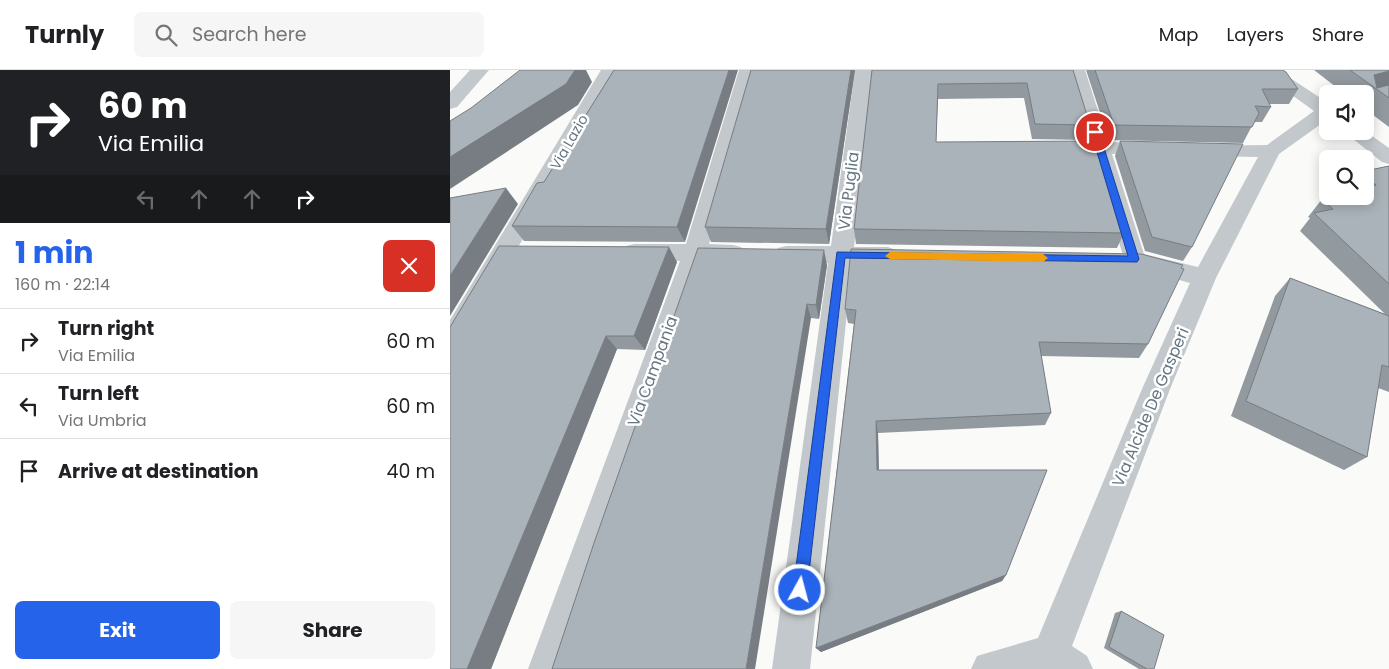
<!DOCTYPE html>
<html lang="en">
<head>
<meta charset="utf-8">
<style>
	:root { --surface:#fff; --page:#f6f6f6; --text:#202124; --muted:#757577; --line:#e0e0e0; --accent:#2563eb }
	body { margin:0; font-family:Poppins,sans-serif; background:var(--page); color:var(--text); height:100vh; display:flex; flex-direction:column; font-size:19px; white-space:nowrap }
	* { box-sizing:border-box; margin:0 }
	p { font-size:16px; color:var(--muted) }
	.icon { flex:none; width:28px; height:28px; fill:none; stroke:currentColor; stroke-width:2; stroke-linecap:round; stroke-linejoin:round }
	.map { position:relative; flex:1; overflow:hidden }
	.panel { display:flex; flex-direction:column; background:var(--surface); width:450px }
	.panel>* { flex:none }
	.guide { background:#202124; color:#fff; overflow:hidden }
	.fabs { position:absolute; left:869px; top:15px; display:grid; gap:10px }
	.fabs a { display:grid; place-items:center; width:55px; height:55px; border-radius:8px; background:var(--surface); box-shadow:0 2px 12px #0003; font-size:25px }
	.pin { position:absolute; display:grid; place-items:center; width:42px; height:42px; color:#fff; margin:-21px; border:2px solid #fff; border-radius:50%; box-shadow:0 1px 5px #0007 }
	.me { position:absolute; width:55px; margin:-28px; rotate:7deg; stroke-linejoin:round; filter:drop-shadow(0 0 4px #0008) }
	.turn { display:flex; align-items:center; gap:18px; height:105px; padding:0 15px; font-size:22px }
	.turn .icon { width:65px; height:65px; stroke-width:2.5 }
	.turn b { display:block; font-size:35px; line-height:42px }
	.lanes { display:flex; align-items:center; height:48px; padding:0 15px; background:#0003; justify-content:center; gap:25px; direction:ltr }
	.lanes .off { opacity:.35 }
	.round { display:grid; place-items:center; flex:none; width:52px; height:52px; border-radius:8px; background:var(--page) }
	.summary { display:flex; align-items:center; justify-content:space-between; height:85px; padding:0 15px }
	h1 { font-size:30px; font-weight:700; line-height:38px; color:var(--accent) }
	.button { display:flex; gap:10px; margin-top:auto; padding:10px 15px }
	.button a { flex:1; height:58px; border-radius:8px; background:var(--accent); color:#fff; font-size:20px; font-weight:700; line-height:58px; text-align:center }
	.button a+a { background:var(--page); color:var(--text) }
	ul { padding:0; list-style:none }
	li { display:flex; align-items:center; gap:15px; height:65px; padding:0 15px; border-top:1px solid var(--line) }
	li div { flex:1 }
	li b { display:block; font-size:19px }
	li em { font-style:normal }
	header { display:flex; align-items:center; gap:30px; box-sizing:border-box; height:70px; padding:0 25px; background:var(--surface); border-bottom:1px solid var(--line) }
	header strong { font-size:24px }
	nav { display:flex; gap:28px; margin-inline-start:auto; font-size:18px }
	.search { width:350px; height:45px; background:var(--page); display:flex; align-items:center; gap:12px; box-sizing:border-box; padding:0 18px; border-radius:8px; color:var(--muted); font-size:19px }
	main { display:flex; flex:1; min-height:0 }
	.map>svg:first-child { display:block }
</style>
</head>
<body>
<header>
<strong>Turnly</strong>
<div class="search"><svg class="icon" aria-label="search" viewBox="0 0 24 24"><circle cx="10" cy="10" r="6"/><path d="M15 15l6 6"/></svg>Search here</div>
<nav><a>Map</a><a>Layers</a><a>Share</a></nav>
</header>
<main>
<section class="panel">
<div class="guide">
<div class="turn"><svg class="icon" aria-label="right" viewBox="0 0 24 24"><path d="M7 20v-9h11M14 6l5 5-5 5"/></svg><div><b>60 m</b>Via Emilia</div></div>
<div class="lanes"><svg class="icon off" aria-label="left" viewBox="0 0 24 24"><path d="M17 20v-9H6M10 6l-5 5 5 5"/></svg><svg class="icon off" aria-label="ahead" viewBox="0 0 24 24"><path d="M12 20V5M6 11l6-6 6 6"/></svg><svg class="icon off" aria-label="ahead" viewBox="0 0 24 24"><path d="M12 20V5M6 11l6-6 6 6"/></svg><svg class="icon" aria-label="right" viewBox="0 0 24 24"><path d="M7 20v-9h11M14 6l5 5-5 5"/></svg></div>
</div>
<div class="summary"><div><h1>1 min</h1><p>160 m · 22:14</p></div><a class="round" style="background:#d93025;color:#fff"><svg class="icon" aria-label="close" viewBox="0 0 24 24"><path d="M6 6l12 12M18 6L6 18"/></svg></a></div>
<ul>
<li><svg class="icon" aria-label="right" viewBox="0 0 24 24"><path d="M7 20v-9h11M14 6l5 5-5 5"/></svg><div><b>Turn right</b><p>Via Emilia</p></div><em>60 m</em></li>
<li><svg class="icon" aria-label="left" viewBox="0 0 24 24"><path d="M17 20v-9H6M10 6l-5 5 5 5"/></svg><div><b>Turn left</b><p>Via Umbria</p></div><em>60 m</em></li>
<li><svg class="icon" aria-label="arrive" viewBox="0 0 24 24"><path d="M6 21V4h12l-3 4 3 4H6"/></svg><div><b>Arrive at destination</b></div><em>40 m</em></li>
</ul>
<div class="button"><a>Exit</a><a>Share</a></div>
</section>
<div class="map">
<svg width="939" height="599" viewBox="0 0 939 599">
	<rect width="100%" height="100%" fill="#fafaf8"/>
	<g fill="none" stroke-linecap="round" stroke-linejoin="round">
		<g fill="#c3c8cc" fill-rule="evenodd">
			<polygon points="20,0 39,0 7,37 0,39 0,22"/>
			<polygon points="151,0 169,0 9,281 0,284 0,250"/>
			<polygon points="289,0 307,0 259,174 283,175 291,177 295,183 291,189 283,191 254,191 116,599 78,599 230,191 184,190 176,188 172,182 176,176 184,174 236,174"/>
			<polygon points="405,0 423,0 404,177 438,177 446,180 450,186 446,192 438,195 402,194 360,599 322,599 378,193 336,192 328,190 324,184 328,178 336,176 381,176"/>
			<polygon points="617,0 635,0 658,72 704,73 711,75 714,79 711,83 662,84 694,184 748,197 808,87 752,86 745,84 742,80 745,76 817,75 864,41 807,0 828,0 878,33 878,49 829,84 766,208 720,319 622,576 637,586 643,599 521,599 527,586 588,568 692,319 740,213 676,195 642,84 603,81 600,77 603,73 638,72"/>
			<polygon points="893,61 915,61 939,78 939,94 932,92"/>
		</g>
	</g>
	<g fill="#929a9f">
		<polygon points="164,0 235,172 74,171 62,156 94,112"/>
		<polygon points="405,0 379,174 261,172 255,157"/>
		<polygon points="422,0 623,0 640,55 635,70 582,69 574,28 488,29 486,72 674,163 667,178 406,174 404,159"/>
		<polygon points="636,0 833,0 848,19 839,34 819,34 821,37 812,52 804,52 793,73 659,70"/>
		<polygon points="864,0 939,0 939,57 915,39 915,24 895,24"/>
		<polygon points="670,71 742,177 733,191 695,181 665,86"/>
		<polygon points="939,96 939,322 928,318 917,387 894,400 781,346 825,226 840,208 935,244 850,161 860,148 858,147 872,129 915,126 915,101"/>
		<polygon points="227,192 195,280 167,279 41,599 0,599 0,257"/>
		<polygon points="377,195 369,249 361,248 144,473"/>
		<polygon points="395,239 698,274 689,288 591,286 601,343 595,355 428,363 429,400 556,505 552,511 371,582 366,578 404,254 398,253"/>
		<polygon points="671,541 704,599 689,599 654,578 665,543"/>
	</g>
	<g fill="#777d82">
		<polygon points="125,0 136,0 142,12 128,35 0,119 0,87"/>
		<polygon points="279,0 288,0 235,172 227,157"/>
		<polygon points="401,0 405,0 379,174 376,159"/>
		<polygon points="939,1 939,16 926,19 924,5"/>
		<polygon points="56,118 68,134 0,246 0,206"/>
		<polygon points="219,177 227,192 195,280 184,266"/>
		<polygon points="374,180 377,195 369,249 366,235"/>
		<polygon points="357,234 361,248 305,599 296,599"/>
		<polygon points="156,266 167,279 41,599 17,599"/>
		<polygon points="426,351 428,363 429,411 427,400"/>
		<polygon points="556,505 552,511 371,582 366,578"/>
	</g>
	<g fill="#aab3b9" stroke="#777d82">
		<polygon points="70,0 125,0 116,14 0,87 0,51 21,38"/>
		<polygon points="164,0 279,0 227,157 62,156 87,113 94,112"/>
		<polygon points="301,0 401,0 376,159 255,157"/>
		<polygon points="422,0 623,0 640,55 585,54 577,13 488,14 486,72 645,71 674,163 404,159"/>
		<polygon points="645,0 833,0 836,2 848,19 812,19 821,37 805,36 809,43 802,57 664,55"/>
		<polygon points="900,0 939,0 939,1 924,5 927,18 939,15 939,28"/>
		<polygon points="670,71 793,74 742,177 702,167"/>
		<polygon points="939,96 939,214 864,143 883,139 872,129 882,126 915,126 915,118 926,115 915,106 915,101"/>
		<polygon points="56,118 0,206 0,128"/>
		<polygon points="49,176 219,177 184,266 156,266 17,599 0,599 0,257"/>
		<polygon points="248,178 374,180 366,235 357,234 296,599 102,599 144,473"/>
		<polygon points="401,179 691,184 733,195 731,198 734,199 698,274 589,272 601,343 426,351 427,400 597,400 556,505 366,578 406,240 395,239"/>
		<polygon points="840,208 939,246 939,297 932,295 917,387 796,331"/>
		<polygon points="671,541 714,565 704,599 697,599 659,577"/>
	</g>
	<polygon fill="#2563eb" stroke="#184099" points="645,60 649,62 689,189 687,192 395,188 357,520 355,525 350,527 345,525 343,520 387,182 678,186 641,62"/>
	<polygon fill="#f59e0b" points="440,182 593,184 598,188 593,192 440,189 435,186"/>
	<g text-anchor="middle" stroke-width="5" stroke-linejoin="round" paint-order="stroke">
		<g font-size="14" fill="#657683" stroke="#fff">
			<text transform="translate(119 72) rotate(-60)" y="5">Via Lazio</text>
		</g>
		<g font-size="16" fill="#657683" stroke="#fff">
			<text transform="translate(398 121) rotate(-83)" y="6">Via Puglia</text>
			<text transform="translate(202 301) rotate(-70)" y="6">Via Campania</text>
			<text transform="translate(700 337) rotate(-67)" y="6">Via Alcide De Gasperi</text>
		</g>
	</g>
</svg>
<div class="fabs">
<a><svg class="icon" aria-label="sound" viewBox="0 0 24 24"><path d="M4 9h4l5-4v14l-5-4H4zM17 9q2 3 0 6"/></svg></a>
<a><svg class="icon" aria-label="search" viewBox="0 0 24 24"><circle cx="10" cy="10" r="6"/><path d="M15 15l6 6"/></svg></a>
</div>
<div class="pin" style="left:645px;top:62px;background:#d93025"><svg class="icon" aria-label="arrive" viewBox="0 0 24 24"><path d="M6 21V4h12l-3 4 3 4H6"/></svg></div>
<svg class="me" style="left:350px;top:520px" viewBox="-20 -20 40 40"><circle r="17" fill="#2563eb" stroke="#fff" stroke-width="3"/><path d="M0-11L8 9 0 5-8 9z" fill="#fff"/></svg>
</div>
</main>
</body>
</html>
